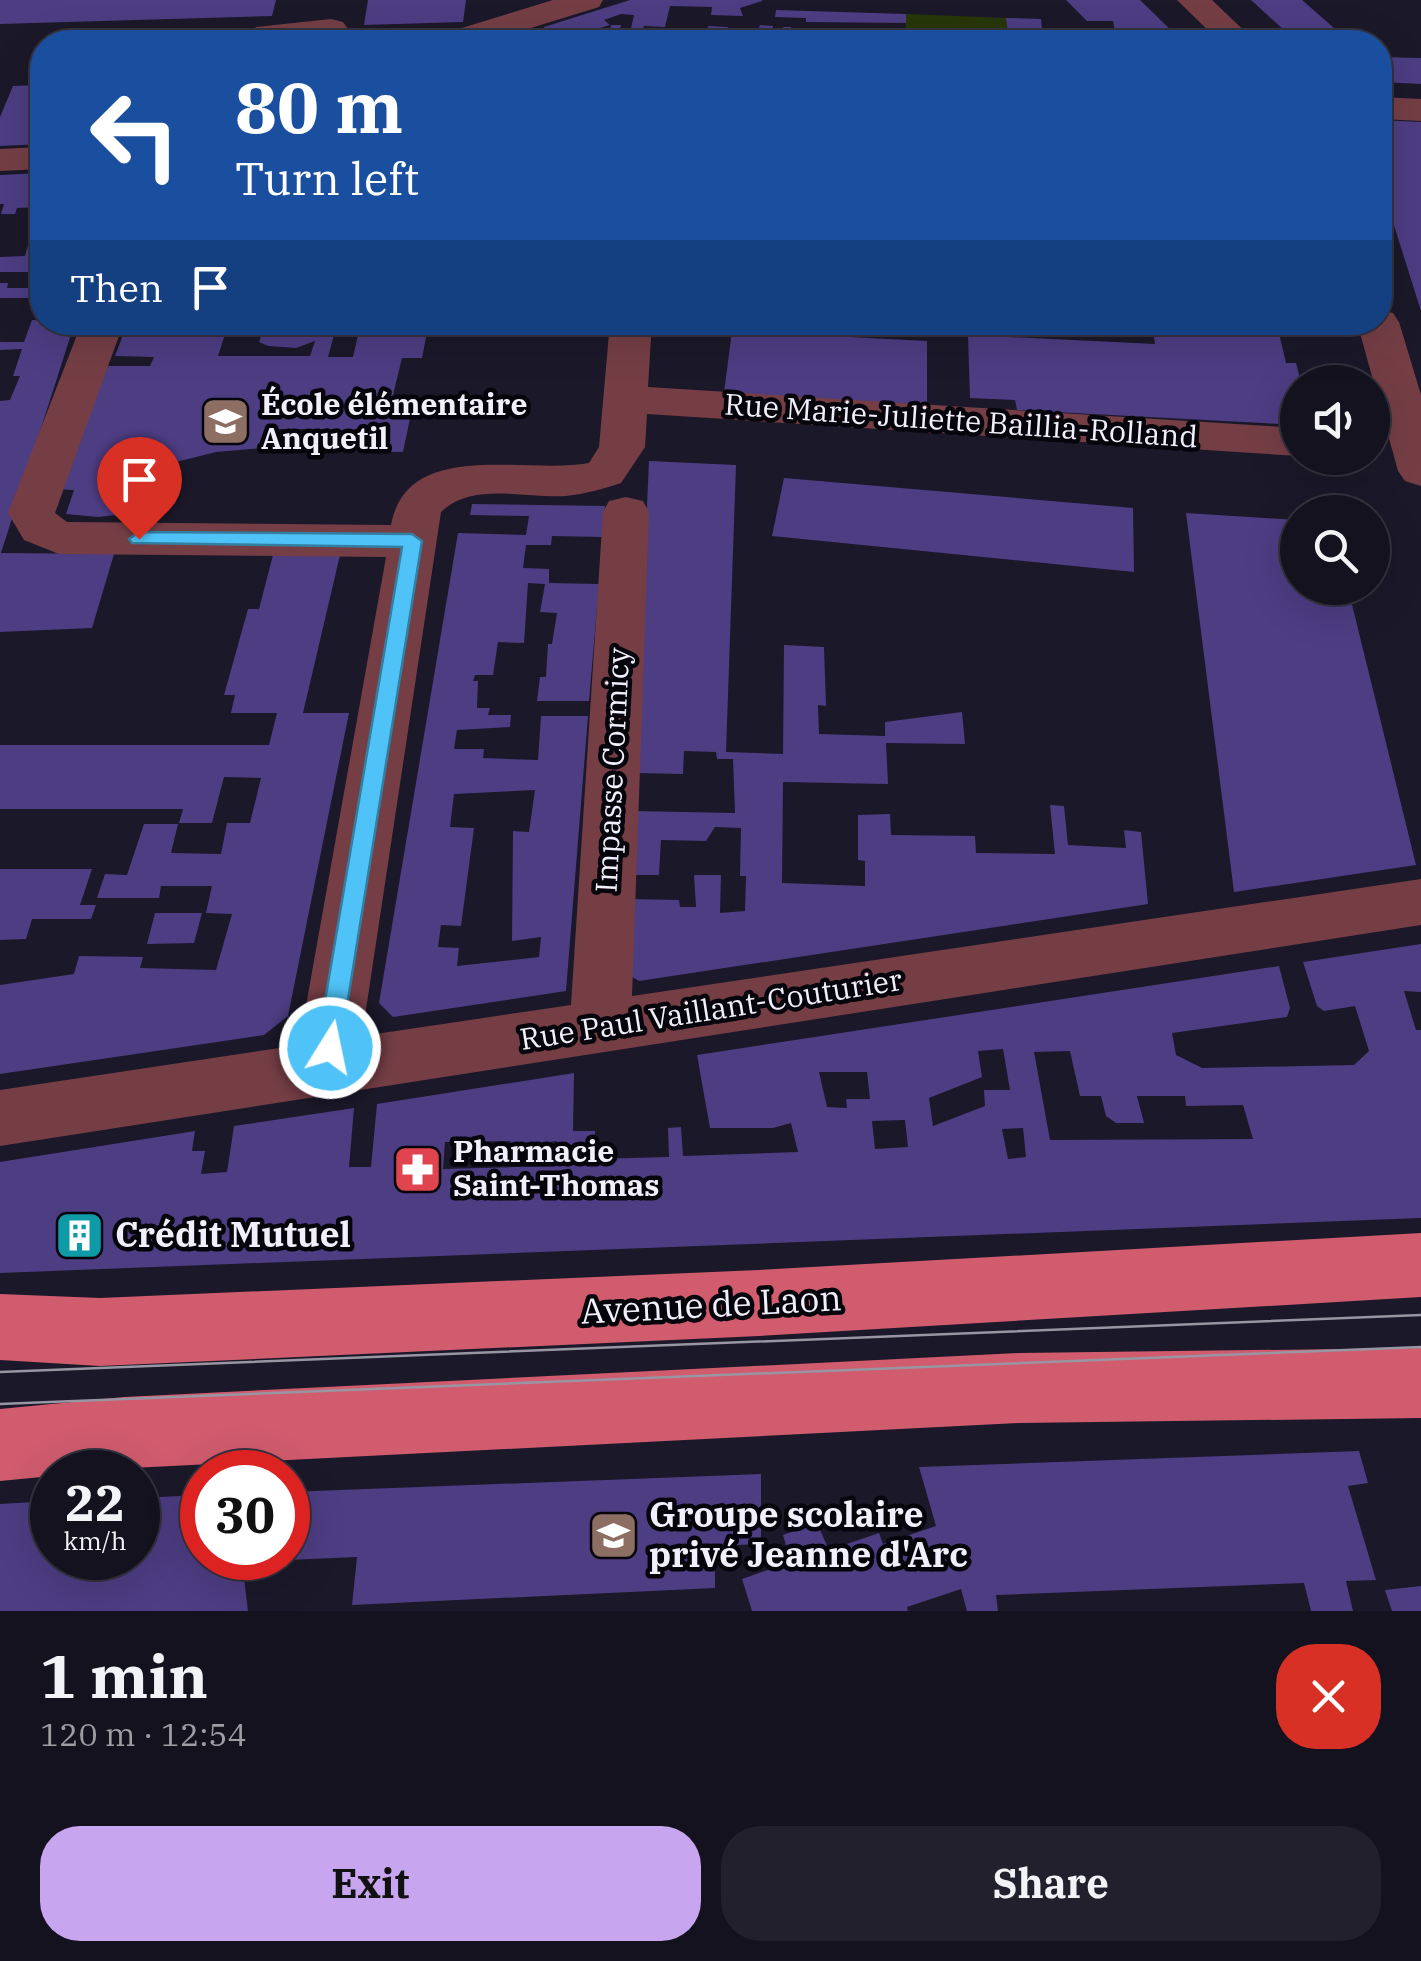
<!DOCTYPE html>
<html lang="en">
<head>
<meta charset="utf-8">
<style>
	:root { --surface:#14121f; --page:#21202c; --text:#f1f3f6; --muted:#9d9ea4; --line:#33323d; --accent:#c7a6ef }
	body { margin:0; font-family:"IBM Plex Serif",serif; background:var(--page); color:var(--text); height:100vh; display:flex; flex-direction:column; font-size:38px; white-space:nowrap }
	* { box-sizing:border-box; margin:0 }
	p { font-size:32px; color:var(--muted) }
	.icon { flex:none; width:55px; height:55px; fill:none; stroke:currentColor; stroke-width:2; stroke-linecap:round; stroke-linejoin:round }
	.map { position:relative; height:1611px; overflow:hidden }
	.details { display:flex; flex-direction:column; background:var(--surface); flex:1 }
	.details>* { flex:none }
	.top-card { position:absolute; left:30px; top:30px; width:1362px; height:305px; border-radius:40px; box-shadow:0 10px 40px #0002,0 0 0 2px var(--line); background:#1a4fa0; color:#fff; overflow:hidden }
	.controls { position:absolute; left:1280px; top:365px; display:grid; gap:20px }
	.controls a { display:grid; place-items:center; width:110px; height:110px; border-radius:50%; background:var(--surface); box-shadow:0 10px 40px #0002,0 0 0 2px var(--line); font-size:50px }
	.speed { position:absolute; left:30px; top:1450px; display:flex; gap:20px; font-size:50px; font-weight:700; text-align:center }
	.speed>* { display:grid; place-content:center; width:130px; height:130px; border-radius:50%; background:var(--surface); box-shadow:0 10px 40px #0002,0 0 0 2px var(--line); line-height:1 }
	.speed small { font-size:25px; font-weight:400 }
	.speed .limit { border:15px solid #d22; background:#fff; color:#111 }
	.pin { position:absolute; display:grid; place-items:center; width:85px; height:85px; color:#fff; margin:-102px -42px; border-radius:50% 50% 50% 0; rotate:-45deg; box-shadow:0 0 10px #0007 }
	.pin .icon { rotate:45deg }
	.me { position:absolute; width:110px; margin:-55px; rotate:10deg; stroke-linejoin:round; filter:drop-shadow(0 0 8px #0008) }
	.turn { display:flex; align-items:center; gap:35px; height:210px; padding:0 40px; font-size:45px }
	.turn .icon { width:130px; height:130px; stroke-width:2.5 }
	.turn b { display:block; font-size:70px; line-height:85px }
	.then { display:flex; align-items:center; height:95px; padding:0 40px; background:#0003; gap:20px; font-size:38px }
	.round { display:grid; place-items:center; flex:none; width:105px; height:105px; border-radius:40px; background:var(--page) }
	.headline { display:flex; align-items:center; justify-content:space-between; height:170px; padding:0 40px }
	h1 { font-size:60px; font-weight:800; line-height:75px }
	.primary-button { display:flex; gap:20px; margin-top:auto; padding:20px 40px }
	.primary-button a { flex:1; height:115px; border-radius:40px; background:var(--accent); color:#111; font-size:40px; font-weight:800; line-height:115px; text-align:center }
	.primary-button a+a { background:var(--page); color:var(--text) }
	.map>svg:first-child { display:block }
</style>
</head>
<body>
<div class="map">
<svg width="1421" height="1611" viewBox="0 0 1421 1611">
	<rect width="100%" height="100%" fill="#1b1829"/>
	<polygon fill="#273709" points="906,14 1006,18 1009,40 957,42 956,38 925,37 924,42 905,42"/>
	<g fill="#4d3d83" fill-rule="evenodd">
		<polygon points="0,0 276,0 272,16 0,24"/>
		<polygon points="368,0 466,0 463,22 364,25"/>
		<polygon points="630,0 762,0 762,1 740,8 743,16 711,15 712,7 670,6 665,27 644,26 641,36 706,39 708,26 728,27 726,42 596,42 598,36 609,36 611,25 621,25 618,37 629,37 634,15 621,14 604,20 610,25 590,31 593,36 584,38 583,42 541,42 544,27"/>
		<polygon points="1066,0 1140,0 1177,36 1165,36 1169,42 1161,42 1155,32 1123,31 1124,42 1117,42 1113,21 1087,21"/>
		<polygon points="1251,0 1302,0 1350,42 1297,42"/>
		<polygon points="776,10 906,14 906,23 806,22 806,18 775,17"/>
		<polygon points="1006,18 1041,19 1043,38 1054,38 1054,42 1030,42 1029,31 1013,30 1013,40 1009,41"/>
		<polygon points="760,25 773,26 772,35 784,27 791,27 791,42 753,42"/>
		<polygon points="804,35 857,39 858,42 804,42"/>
		<polygon points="1380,57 1421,58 1421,84 1380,82"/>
		<polygon points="42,85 37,105 42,105 42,144 0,146 0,117 13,86"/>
		<polygon points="1380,120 1421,122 1421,311 1380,181"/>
		<polygon points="42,173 42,238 36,259 42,258 42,272 0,272 0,257 25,256 39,207 17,208 15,214 1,214 4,204 0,204 0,175"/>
		<polygon points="0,283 8,283 7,288 41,288 42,298 0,298"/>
		<polygon points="32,320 75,322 1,553 114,554 92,628 0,632 0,401 10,400 20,376 13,376 22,349 0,350 0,342 24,342"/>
		<polygon points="128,322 229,322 218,356 310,356 315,341 296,348 268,346 259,342 263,331 281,323 319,326 320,322 338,322 336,328 347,328 345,335 334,335 328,357 353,357 361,322 429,322 422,358 402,358 394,391 392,403 413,404 403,452 333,451 317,448 320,429 268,429 262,448 216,452 168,464 145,463 125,514 98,517 66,514 74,490 56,489 108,366 150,366 154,357 115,356"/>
		<polygon points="1152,322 1288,322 1289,327 1277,325 1286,363 1296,363 1301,382 1298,382 1298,425 1017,410 1015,400 970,398 968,335 1155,344"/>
		<polygon points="732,331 927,341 927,411 723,400"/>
		<polygon points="649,461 736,465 726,752 783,754 784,645 824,647 826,706 818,705 819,734 885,736 885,722 962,712 965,744 886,743 888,784 783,782 782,883 865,886 865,861 858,860 858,815 890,814 891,835 975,836 976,853 1055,854 1050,805 1064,806 1068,845 1126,848 1124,830 1141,832 1148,904 639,981 624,972 628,899 679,900 680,907 696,907 694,875 721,875 720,913 745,911 746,876 740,876 741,828 715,827 706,841 661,840 659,875 629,875 633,811 735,813 733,759 717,759 716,752 684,751 683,774 635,773"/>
		<polygon points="784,478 1133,508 1134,572 772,536"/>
		<path d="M472,504L605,506L602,537L552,536L551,545H526L523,568L549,569V583L599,584L589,701H537L540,677H546L548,644H552L557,613L540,612L545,584L528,583L524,643L498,642L493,675H475L473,681H478L477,708H490L488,715H511L510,727L457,730L454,749H484L483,758L538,760L541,716H588L566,991L393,1017L379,1003L458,533L526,535L529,516L470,515ZM535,790L529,832L513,831L512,941L541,937L539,957L457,966L459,948L438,947L441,925L461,926L474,828L450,827L454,794Z"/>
		<polygon points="1186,513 1298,520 1298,588 1348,588 1416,865 1234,892"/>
		<polygon points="273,555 340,555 303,713 349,713 288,1016 264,1035 0,1074 0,985 74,974 79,956 143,957 140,968 216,970 232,914 206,913 212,886 161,886 159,898 97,898 105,874 127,875 144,824 178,824 171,853 221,854 227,823 250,823 261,778 224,777 212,823 179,823 183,809 0,809 0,745 269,745 277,713 231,713 235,695 224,695 248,609 259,609"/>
		<polygon points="0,869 92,869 80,905 96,905 91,919 32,919 26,939 0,940"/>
		<polygon points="155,913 202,913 194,943 147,944"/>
		<path d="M1421,944V992L1404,991L1416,1030H1421V1218L0,1273V1162L195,1131L192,1151H205L201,1174L227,1172L234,1126L354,1108L349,1167H371L377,1104L574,1073L573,1131H595L594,1159L669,1157L668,1128L681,1127L683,1156L798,1152L791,1123L773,1128H710L697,1055L1279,966L1290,1008L1287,1017L1172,1033L1176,1055L1202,1068L1354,1065L1369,1051L1355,1006L1324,1011L1317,1006L1303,962ZM1003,1049L1010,1090H984L985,1106L933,1126L929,1098L982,1077L978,1051ZM1070,1051L1080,1096H1101L1106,1116L1116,1123H1144L1137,1096H1185L1186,1106L1243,1105L1253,1139L1050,1140L1034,1052ZM819,1072H867L870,1099H846L847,1108L827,1107ZM905,1120L908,1147L875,1149L872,1121ZM1023,1128L1026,1157L1008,1159L1002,1129ZM510,1141V1147L557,1141L554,1166L443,1169L445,1142Z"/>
		<polygon points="1359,1451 1368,1483 1348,1486 1376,1580 1346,1581 1353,1611 1311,1611 1304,1583 996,1595 998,1611 967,1611 961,1589 907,1607 908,1611 752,1611 742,1579 791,1562 783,1535 817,1523 829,1550 879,1533 883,1544 936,1526 919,1467"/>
		<polygon points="761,1474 761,1544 715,1546 715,1588 352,1605 357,1557 288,1560 288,1492"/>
		<polygon points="202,1495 202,1558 270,1558 270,1561 242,1562 248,1611 0,1611 0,1504 52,1501 52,1558 138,1558 138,1498"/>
		<polygon points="1421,1586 1421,1611 1392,1611 1385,1590"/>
	</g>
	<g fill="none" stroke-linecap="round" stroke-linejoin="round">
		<g fill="#753e45" fill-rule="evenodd">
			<polygon points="553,0 603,0 599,7 485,42 434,42 439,35"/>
			<polygon points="1177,0 1212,0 1256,42 1220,42"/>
			<polygon points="331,19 343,22 348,29 343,36 261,42 251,34 256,27"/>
			<polygon points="1380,97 1421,99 1421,121 1380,119"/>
			<polygon points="42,147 42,169 0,171 0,149"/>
			<polygon points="1380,310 1393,313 1399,322 1421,395 1421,486 1405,481 1398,471 1357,322 1380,322"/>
			<path d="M82,322H124L55,513L67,522L391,525C407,437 527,475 589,463L599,447L610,322H652L648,387L1298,428V456L647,414L645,447L621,483C603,489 585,494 566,496C525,499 473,481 441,512L362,1036L571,1005L603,512L609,501L626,497L643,501L649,512L632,996L1421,879V925L0,1146V1090L299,1045L386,557L59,554L24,540L8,513Z"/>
		</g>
		<g fill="#d05c6e" fill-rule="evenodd">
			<polygon points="1421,1233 1421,1297 759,1336 100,1366 0,1360 0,1294 100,1298 759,1270"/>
			<polygon points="1421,1348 1421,1418 1019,1423 52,1472 52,1476 0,1481 0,1409 124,1397 1019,1353"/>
		</g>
		<g stroke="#9996a4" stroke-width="2.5">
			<polyline points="0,1372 1421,1315"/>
			<polyline points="0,1404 1421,1347"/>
		</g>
	</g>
	<polygon fill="#4fc3f7" stroke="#337fa1" stroke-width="2.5" points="139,532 412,534 422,541 339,1055 330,1058 320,1055 317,1048 402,547 132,543 129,539"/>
	<defs>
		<symbol id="school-square" viewBox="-11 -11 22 22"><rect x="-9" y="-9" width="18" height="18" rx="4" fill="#8d6e63" stroke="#06050b"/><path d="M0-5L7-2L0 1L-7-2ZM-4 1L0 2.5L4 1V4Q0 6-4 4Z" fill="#fff"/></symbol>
		<symbol id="pharmacy-square" viewBox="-11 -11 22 22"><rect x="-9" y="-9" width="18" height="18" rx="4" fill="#e0444e" stroke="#06050b"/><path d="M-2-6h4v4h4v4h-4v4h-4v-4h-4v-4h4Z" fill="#fff"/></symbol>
		<symbol id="building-square" viewBox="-11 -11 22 22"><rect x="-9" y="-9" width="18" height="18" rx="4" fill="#0f9aa8" stroke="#06050b"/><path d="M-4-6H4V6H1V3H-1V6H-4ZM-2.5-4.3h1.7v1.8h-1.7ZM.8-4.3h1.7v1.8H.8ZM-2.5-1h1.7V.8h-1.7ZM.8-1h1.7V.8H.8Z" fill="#fff"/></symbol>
	</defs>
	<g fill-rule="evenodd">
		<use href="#school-square" x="198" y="394" width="55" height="55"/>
		<use href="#pharmacy-square" x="390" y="1142" width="55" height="55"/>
		<use href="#building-square" x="52" y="1208" width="55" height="55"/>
		<use href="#school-square" x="586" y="1508" width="55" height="55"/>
	</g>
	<g text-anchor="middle" stroke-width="9" stroke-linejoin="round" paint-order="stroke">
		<g font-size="30" font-weight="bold" fill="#f1effb" stroke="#06050b" text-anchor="start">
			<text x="261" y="415">École élémentaire<tspan x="261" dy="34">Anquetil</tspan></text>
			<text x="453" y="1162">Pharmacie<tspan x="453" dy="34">Saint-Thomas</tspan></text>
		</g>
		<g font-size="30" fill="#f1effb" stroke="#06050b">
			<text transform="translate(961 421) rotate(4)" y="10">Rue Marie-Juliette Baillia-Rolland</text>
			<text transform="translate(613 770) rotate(-87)" y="10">Impasse Cormicy</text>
			<text transform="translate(711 1010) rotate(-9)" y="10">Rue Paul Vaillant-Couturier</text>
		</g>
		<g font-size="35" font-weight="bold" fill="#f1effb" stroke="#06050b" text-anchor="start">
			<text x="115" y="1247">Crédit Mutuel</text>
			<text x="649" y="1527">Groupe scolaire<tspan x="649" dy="40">privé Jeanne d'Arc</tspan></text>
		</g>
		<g font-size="35" fill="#f1effb" stroke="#06050b">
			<text transform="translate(711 1305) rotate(-3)" y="12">Avenue de Laon</text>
		</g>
	</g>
</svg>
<div class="controls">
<a><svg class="icon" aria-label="sound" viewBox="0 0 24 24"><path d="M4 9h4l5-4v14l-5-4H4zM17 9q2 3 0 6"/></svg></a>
<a><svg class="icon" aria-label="search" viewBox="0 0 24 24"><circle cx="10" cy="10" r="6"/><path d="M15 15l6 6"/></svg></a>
</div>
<div class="speed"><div>22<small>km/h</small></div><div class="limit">30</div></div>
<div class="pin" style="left:139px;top:539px;background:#d93025"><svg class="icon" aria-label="arrive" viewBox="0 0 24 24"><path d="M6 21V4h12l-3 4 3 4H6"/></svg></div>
<svg class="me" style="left:330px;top:1048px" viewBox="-20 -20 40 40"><circle r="17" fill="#4fc3f7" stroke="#fff" stroke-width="3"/><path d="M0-11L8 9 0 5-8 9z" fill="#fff"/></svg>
<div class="top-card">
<div class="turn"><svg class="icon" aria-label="left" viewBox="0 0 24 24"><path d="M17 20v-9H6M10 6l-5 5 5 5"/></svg><div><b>80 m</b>Turn left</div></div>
<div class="then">Then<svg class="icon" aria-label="arrive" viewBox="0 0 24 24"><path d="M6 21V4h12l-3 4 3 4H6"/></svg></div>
</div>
</div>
<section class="details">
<div class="headline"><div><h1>1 min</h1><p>120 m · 12:54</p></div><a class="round" style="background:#d93025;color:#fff"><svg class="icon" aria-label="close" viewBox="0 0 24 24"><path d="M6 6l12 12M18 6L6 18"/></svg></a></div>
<div class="primary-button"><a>Exit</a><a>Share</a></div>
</section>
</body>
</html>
